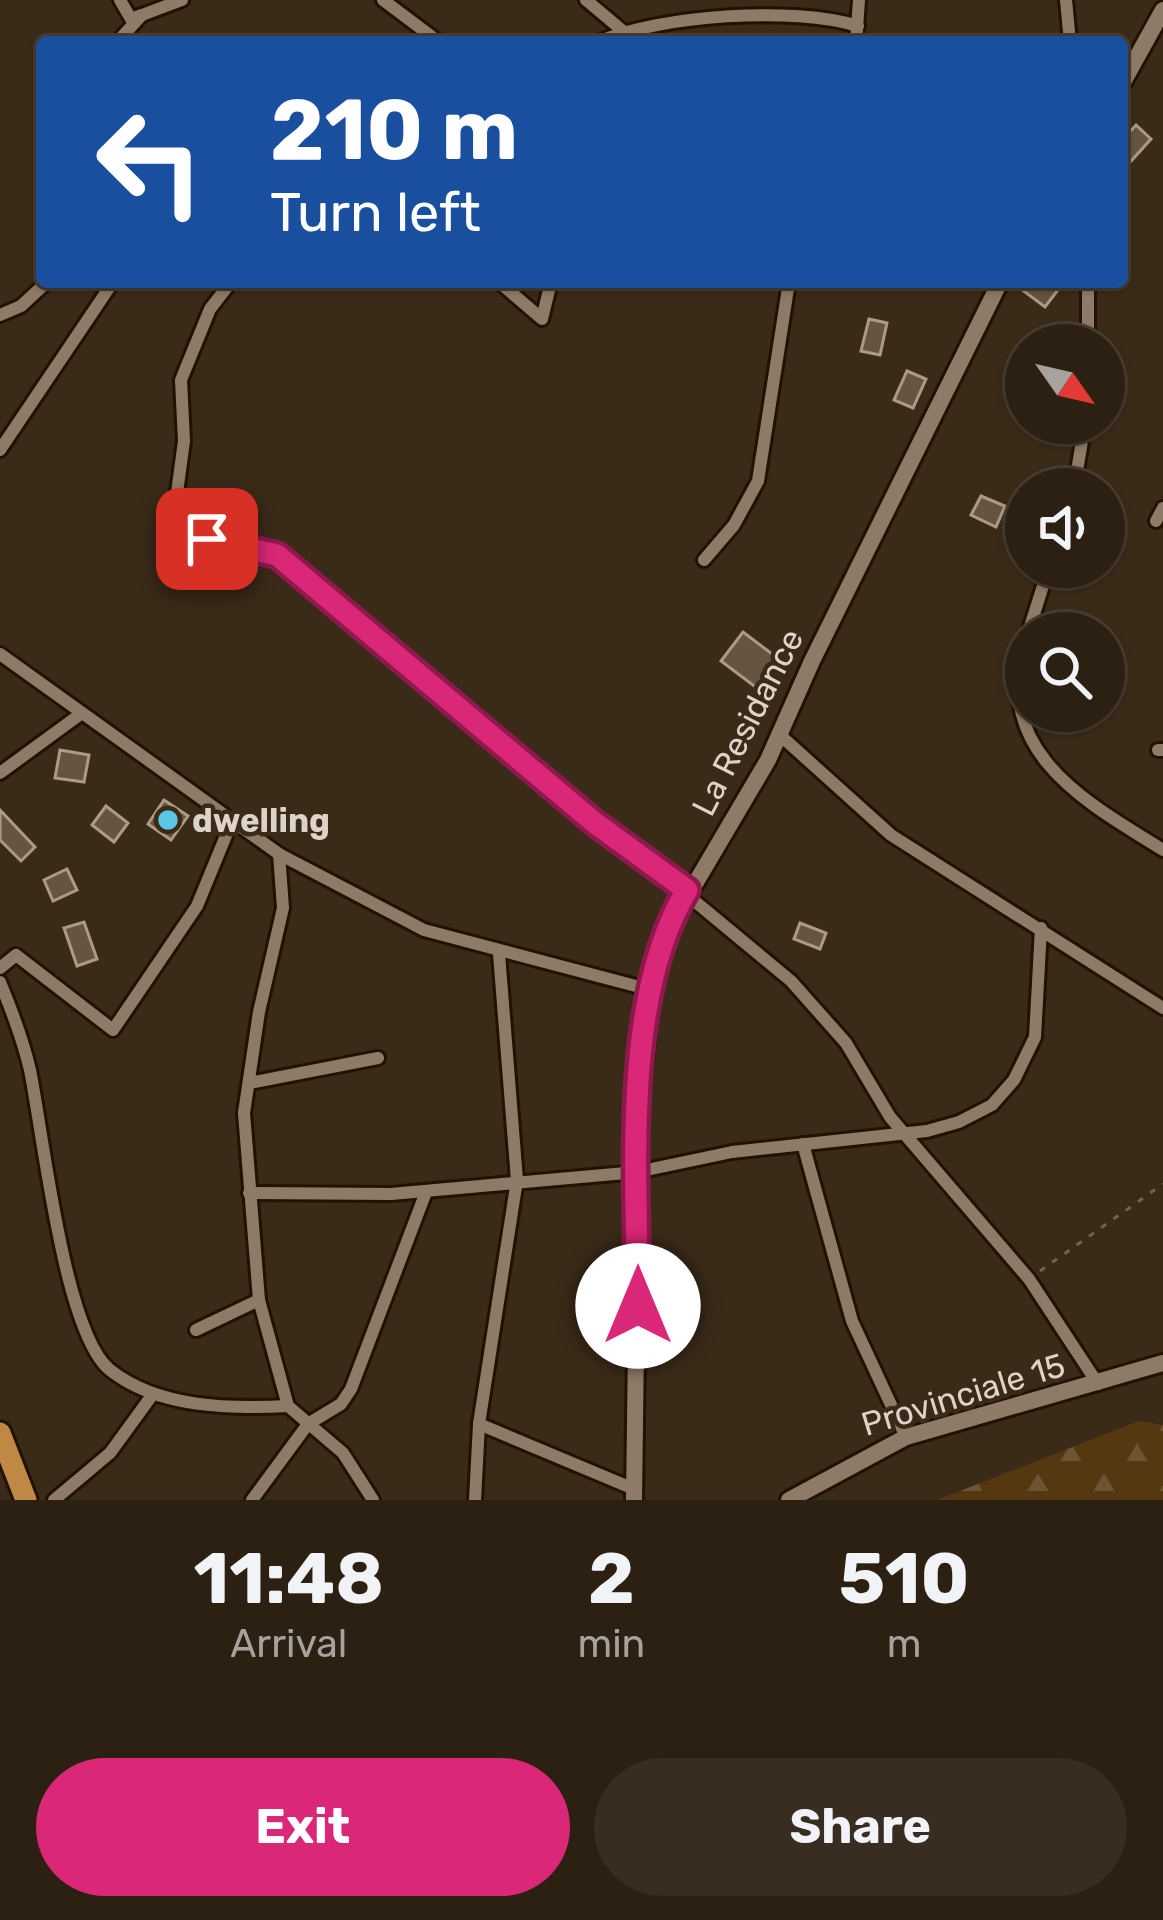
<!DOCTYPE html>
<html lang="en">
<head>
<meta charset="utf-8">
<style>
	:root { --surface:#2c2012; --page:#382d20; --text:#f1f3f6; --muted:#a6a39f; --line:#483e32; --accent:#db2777 }
	body { margin:0; font-family:Rubik,sans-serif; background:var(--page); color:var(--text); height:100vh; display:flex; flex-direction:column; font-size:45px; white-space:nowrap }
	* { box-sizing:border-box; margin:0 }
	p { font-size:39px; color:var(--muted) }
	.icon { flex:none; width:66px; height:66px; fill:none; stroke:currentColor; stroke-width:2; stroke-linecap:round; stroke-linejoin:round }
	.map { position:relative; height:1500px; overflow:hidden }
	.panel { display:flex; flex-direction:column; background:var(--surface); flex:1 }
	.panel>* { flex:none }
	.guide { position:absolute; left:36px; top:36px; width:1092px; height:252px; border-radius:12px; box-shadow:0 3px 9px #0004,0 0 0 3px var(--line); background:#1a4fa0; color:#fff; overflow:hidden }
	.needle { width:78px; rotate:124deg }
	.buttons { position:absolute; left:1005px; top:324px; display:grid; gap:24px }
	.buttons a { display:grid; place-items:center; width:120px; height:120px; border-radius:50%; background:var(--surface); box-shadow:0 3px 9px #0004,0 0 0 3px var(--line); font-size:60px }
	.pin { position:absolute; display:grid; place-items:center; width:102px; height:102px; color:#fff; margin:-51px; border-radius:24px; box-shadow:0 6px 18px #0006 }
	.me { position:absolute; width:132px; margin:-66px; rotate:0deg; stroke-linejoin:round; filter:drop-shadow(0 0 9px #0008) }
	.turn { display:flex; align-items:center; gap:42px; height:252px; padding:0 36px; font-size:54px }
	.turn .icon { width:156px; height:156px; stroke-width:2.5 }
	.turn b { display:block; font-size:84px; line-height:102px }
	.eta { display:flex; justify-content:space-evenly; align-items:center; height:204px; text-align:center }
	.eta b { font-size:72px; font-weight:700; line-height:84px }
	.button { display:flex; gap:24px; margin-top:auto; padding:24px 36px }
	.button a { flex:1; height:138px; border-radius:72px; background:var(--accent); color:#fff; font-size:48px; font-weight:700; line-height:138px; text-align:center }
	.button a+a { background:var(--page); color:var(--text) }
	.map>svg:first-child { display:block }
</style>
</head>
<body>
<div class="map">
<svg width="1163" height="1500" viewBox="0 0 1163 1500">
	<defs>
		<pattern id="forest-firs" width="22" height="20" patternUnits="userSpaceOnUse" patternTransform="scale(3)"><rect width="22" height="20" fill="#553710"/><path d="M5 1l3.5 6h-7zM16 11l3.5 6h-7z" fill="#6d5331"/></pattern>
	</defs>
	<rect width="100%" height="100%" fill="#3a2a18"/>
	<polygon fill="url(#forest-firs)" points="1139,1421 1163,1425 1163,1500 937,1500"/>
	<g fill="#655441" stroke="#ad9984" stroke-width="3">
		<polygon points="1136,125 1151,139 1122,171 1122,140"/>
		<polygon points="1026,282 1064,282 1045,307 1021,289"/>
		<polygon points="869,319 887,323 880,355 861,351"/>
		<polygon points="907,371 926,379 913,408 894,400"/>
		<polygon points="981,496 1005,506 996,527 971,515"/>
		<polygon points="743,632 788,666 766,695 721,661"/>
		<polygon points="60,750 89,755 84,782 55,778"/>
		<polygon points="164,800 188,816 171,840 148,824"/>
		<polygon points="106,806 128,823 114,842 92,825"/>
		<polygon points="0,810 35,847 21,861 0,840"/>
		<polygon points="67,869 77,890 53,901 44,880"/>
		<polygon points="84,922 97,959 77,966 64,928"/>
		<polygon points="800,923 826,933 820,949 794,939"/>
	</g>
	<g fill="none" stroke-linecap="round" stroke-linejoin="round">
		<defs>
			<g id="minor">
				<polyline points="120,0 131,19 142,15"/>
				<polyline points="383,0 439,42"/>
				<polyline points="586,0 623,31"/>
				<polyline points="1066,0 1070,42"/>
				<polyline points="117,42 142,15 182,0"/>
				<path d="M598,42C659,15 794,6 858,26"/>
				<polyline points="856,42 859,0"/>
				<polyline points="231,282 210,309 181,380 184,441 172,530 277,555 791,981 846,1043 890,1117 1029,1279 1098,1384"/>
				<polyline points="499,282 542,319 551,282"/>
				<polyline points="0,315 21,306 47,282"/>
				<polyline points="1088,345 1088,282"/>
				<polyline points="0,450 113,282"/>
				<polyline points="1074,489 1085,423"/>
				<polyline points="1156,521 1163,508"/>
				<polyline points="704,560 734,525 758,481 789,282"/>
				<polyline points="1028,633 1049,567"/>
				<path d="M1026,638C990,751 1084,801 1163,850"/>
				<polyline points="0,654 279,854 424,930 651,990"/>
				<polyline points="781,736 891,835 1163,1008"/>
				<polyline points="1158,750 1163,750"/>
				<polyline points="0,773 82,713"/>
				<polyline points="279,854 283,908 259,1012 244,1113 259,1300 288,1406 343,1453 373,1500"/>
				<polyline points="0,968 16,955 113,1030 197,906 232,821"/>
				<path d="M0,982C12,1011 23,1040 30,1070C43,1133 64,1333 110,1370C158,1408 229,1409 288,1406"/>
				<polyline points="249,1083 378,1058"/>
				<polyline points="803,1144 852,1321 906,1437"/>
				<polyline points="249,1193 391,1194 637,1172 732,1152 927,1131 959,1122 992,1105 1014,1080 1035,1037 1041,928"/>
				<polyline points="196,1330 259,1300"/>
				<polyline points="479,1424 634,1489"/>
				<polyline points="54,1500 110,1453 153,1394"/>
				<polyline points="252,1500 308,1424 341,1404 351,1389 426,1192"/>
				<polyline points="475,1500 479,1424 517,1180 499,954"/>
			</g>
			<g id="tertiary">
				<polyline points="1122,84 1163,10"/>
				<polyline points="634,1500 639,1112 651,990 666,933 768,760 812,661 1000,282"/>
				<polyline points="789,1500 906,1437 1163,1363"/>
			</g>
			<polyline id="trunk" points="0,1433 26,1500"/>
		</defs>
		<use href="#minor" stroke="#211203" stroke-width="18"/>
		<use href="#tertiary" stroke="#211203" stroke-width="22"/>
		<use href="#trunk" stroke="#211203" stroke-width="27"/>
		<polyline stroke="#726454" stroke-width="3" stroke-dasharray="6 9" stroke-linecap="butt" points="1040,1271 1163,1184"/>
		<use href="#minor" stroke="#8e7b67" stroke-width="12"/>
		<use href="#tertiary" stroke="#8e7b67" stroke-width="16"/>
		<use href="#trunk" stroke="#bf8844" stroke-width="21"/>
	</g>
	<g fill="none" stroke-linecap="round" stroke-linejoin="round">
		<defs>
			<path id="route" d="M207,539L277,555L595,823L687,890C621,999 637,1181 638,1306"/>
		</defs>
		<use href="#route" stroke="#8e194d" stroke-width="30"/>
		<use href="#route" stroke="#db2777" stroke-width="21"/>
	</g>
	<circle fill="#5ac8e5" stroke="#3a2a18" stroke-width="4.5" cx="168" cy="820" r="12"/>
	<g text-anchor="middle" stroke-width="9" stroke-linejoin="round" paint-order="stroke">
		<g font-size="33" fill="#ded3c8" stroke="#3a2a18">
			<text transform="translate(747 722) rotate(-63)" y="12">La Residance</text>
			<text transform="translate(963 1394) rotate(-17)" y="12">Provinciale 15</text>
		</g>
		<g font-size="33" font-weight="bold" fill="#ded3c8" stroke="#3a2a18" text-anchor="start">
			<text x="192" y="832">dwelling</text>
		</g>
	</g>
</svg>
<div class="buttons">
<a><svg class="needle" viewBox="-14 -14 28 28"><path d="M0-13l5 13h-10z" fill="#e53935"/><path d="M0 13l5-13h-10z" fill="#a6a39f"/></svg></a>
<a><svg class="icon" aria-label="sound" viewBox="0 0 24 24"><path d="M4 9h4l5-4v14l-5-4H4zM17 9q2 3 0 6"/></svg></a>
<a><svg class="icon" aria-label="search" viewBox="0 0 24 24"><circle cx="10" cy="10" r="6"/><path d="M15 15l6 6"/></svg></a>
</div>
<div class="pin" style="left:207px;top:539px;background:#d93025"><svg class="icon" aria-label="arrive" viewBox="0 0 24 24"><path d="M6 21V4h12l-3 4 3 4H6"/></svg></div>
<svg class="me" style="left:638px;top:1306px" viewBox="-20 -20 40 40"><circle r="19" fill="#fff"/><path d="M0-13L10 11 0 6-10 11z" fill="#db2777"/></svg>
<div class="guide">
<div class="turn"><svg class="icon" aria-label="left" viewBox="0 0 24 24"><path d="M17 20v-9H6M10 6l-5 5 5 5"/></svg><div><b>210 m</b>Turn left</div></div>
</div>
</div>
<section class="panel">
<div class="eta">
<div><b>11:48</b><p>Arrival</p></div>
<div><b>2</b><p>min</p></div>
<div><b>510</b><p>m</p></div>
</div>
<div class="button"><a>Exit</a><a>Share</a></div>
</section>
</body>
</html>
